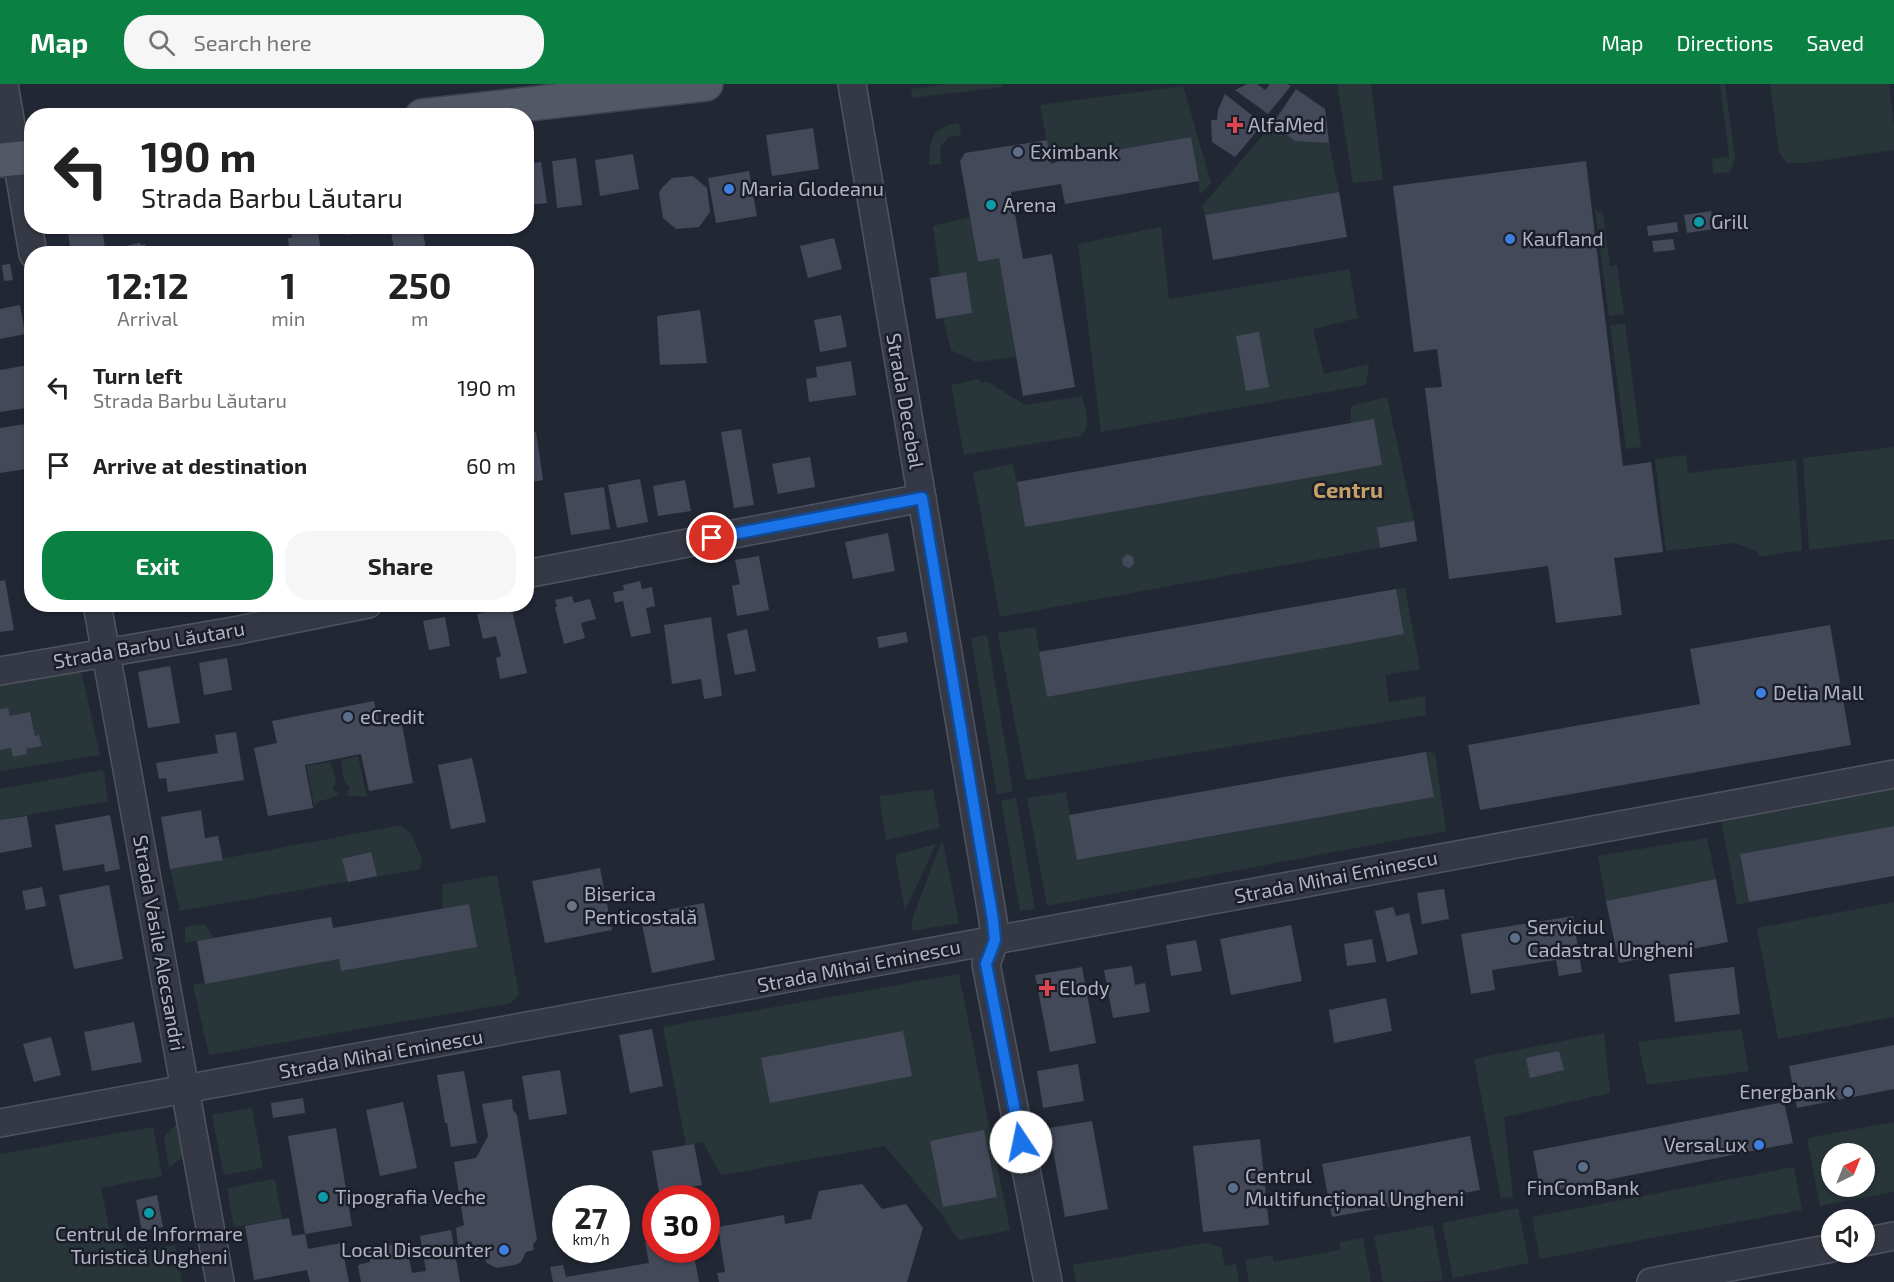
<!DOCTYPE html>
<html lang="en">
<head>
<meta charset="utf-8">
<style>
	:root { --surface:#fff; --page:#f6f6f6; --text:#222; --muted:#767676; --accent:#0b8043 }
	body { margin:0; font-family:"Exo 2",sans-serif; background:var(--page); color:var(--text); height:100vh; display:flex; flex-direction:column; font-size:22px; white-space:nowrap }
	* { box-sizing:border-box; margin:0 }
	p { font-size:20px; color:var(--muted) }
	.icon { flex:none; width:33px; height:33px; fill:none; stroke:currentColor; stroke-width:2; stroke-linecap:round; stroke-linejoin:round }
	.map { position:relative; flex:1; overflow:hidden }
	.sheet { position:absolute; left:24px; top:162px; width:510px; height:366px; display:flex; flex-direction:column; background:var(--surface); border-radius:24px; box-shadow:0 2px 4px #0004 }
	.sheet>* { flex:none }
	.hud { position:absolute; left:24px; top:24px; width:510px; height:126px; border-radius:24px; box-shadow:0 2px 4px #0004; background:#fff; color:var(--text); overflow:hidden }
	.needle { width:39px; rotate:43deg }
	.buttons { position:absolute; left:1821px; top:1059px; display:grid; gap:12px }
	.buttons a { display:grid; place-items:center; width:54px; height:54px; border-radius:50%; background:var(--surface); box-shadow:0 2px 4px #0004; font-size:30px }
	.speed { position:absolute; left:552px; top:1101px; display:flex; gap:12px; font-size:30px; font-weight:700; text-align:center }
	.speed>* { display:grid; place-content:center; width:78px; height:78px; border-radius:50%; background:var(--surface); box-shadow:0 2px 4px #0004; line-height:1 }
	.speed small { font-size:15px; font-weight:400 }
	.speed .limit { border:9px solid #d22; background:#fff; color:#111 }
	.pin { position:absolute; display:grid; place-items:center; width:51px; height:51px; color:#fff; margin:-26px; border:3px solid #fff; border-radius:50%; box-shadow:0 2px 6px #0007 }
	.me { position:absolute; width:66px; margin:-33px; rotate:349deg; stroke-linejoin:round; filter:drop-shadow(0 0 4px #0008) }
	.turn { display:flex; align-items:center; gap:21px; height:126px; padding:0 18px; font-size:27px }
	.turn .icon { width:78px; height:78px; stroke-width:2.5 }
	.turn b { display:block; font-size:42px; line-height:51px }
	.eta { display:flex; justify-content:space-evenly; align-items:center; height:102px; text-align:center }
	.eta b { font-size:36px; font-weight:700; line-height:42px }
	.button { display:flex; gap:12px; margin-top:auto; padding:12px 18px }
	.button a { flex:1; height:69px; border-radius:24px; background:var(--accent); color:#fff; font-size:24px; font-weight:700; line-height:69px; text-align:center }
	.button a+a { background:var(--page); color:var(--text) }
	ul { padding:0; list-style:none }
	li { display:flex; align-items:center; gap:18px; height:78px; padding:0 18px }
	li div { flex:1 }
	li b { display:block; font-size:22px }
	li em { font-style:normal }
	header { display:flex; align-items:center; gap:36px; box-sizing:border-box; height:84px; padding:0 30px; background:var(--accent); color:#fff }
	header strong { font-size:28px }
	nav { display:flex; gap:33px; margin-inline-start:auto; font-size:21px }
	.search { width:420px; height:54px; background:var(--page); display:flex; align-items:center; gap:15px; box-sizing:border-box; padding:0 21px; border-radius:24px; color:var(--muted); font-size:22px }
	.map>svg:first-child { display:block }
</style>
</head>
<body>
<header>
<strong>Map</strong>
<div class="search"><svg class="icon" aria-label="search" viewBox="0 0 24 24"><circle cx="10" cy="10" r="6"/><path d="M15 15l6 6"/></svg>Search here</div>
<nav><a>Map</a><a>Directions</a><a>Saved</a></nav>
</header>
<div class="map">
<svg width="1894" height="1198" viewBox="0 0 1894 1198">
	<rect width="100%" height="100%" fill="#222734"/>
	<g fill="#283639" fill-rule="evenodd">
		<polygon points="948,0 1002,0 1002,3 912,14 911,5"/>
		<polygon points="1337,0 1371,0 1383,96 1353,99"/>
		<polygon points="1720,0 1725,0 1735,73 1732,84 1729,88 1713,90 1712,75 1729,72"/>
		<polygon points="1770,0 1889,0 1894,41 1894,66 1805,79 1787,79 1779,69"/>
		<polygon points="1183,2 1211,99 1200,110 1191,53 1057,75 1057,78 1051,80 1040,21"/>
		<path d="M959,39L961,51L949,53L940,63L941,80L929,81C930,56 930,43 959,39Z"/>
		<polygon points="1272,41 1295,57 1329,59 1339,108 1205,131 1202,122"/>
		<polygon points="1595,126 1603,129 1610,182 1617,181 1624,230 1609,232"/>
		<polygon points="970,133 978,178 999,174 1016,273 976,278 951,266 943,234 972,229 940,192 933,142"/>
		<polygon points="1161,143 1169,215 1349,185 1358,234 1313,245 1324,290 1369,280 1366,301 1101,348 1078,160"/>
		<polygon points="1625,239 1641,363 1626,365 1610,241"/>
		<path d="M980,295L981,299L988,298L1025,321L1082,312C1085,325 1093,343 1080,352L964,371L951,301Z"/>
		<polygon points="1387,313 1414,437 1377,443 1380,464 1000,533 973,388 1013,380 1025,443 1351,339 1351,322"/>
		<polygon points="1894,363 1894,455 1809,466 1803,374"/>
		<polygon points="1686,371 1688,389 1796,376 1802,466 1760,473 1755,466 1735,459 1666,467 1655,375"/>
		<polygon points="1405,504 1420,585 1385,591 1389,618 1425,612 1426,631 1026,696 998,549 1035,543 1048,613 1404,550 1396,505"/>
		<polygon points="987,551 1013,707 997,710 971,554"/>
		<polygon points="81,586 100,671 0,687 0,666 11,664 13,673 27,670 26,665 42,662 39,651 35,652 30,628 10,632 8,624 0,625 0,599"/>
		<polygon points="1426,668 1435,669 1446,747 1047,822 1027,714 1066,708 1078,776 1434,713"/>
		<polygon points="358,672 367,713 346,711 350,704 344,696 341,676"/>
		<polygon points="331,678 336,698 333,705 339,711 318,718 314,722 307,682"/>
		<polygon points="103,686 108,717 0,736 0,705"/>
		<polygon points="933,705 940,744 886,756 879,712"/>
		<polygon points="1894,705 1894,742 1740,770 1749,818 1737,821 1721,736"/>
		<polygon points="1016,714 1035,825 1020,827 1001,717"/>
		<polygon points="401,741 412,751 422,775 420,785 180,827 170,785"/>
		<polygon points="1707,754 1716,795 1606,817 1598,772"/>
		<polygon points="943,758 959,839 911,847 913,833 941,759"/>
		<polygon points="936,760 905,827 895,771"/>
		<polygon points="497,791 519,910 511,919 209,971 193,901 339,875 342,887 476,863 469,820 442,825 443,800"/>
		<polygon points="1894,818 1894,933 1778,955 1757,844"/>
		<polygon points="205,840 214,854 185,859 185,843"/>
		<polygon points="959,890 1010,1146 959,1156 939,1127 885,1062 721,1091 703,1058 686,1061 663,943"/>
		<polygon points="1741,945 1749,987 1647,1001 1638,958"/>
		<polygon points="1604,949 1610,1009 1504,1033 1513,1113 1501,1115 1474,975"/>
		<polygon points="252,1024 263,1084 224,1091 212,1031"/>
		<polygon points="178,1038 184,1072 169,1084 164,1053"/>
		<path d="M1894,1038V1108L1820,1122L1807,1054ZM1832,1070H1864V1102H1832Z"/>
		<polygon points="153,1043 162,1092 101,1104 110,1148 133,1169 175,1161 182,1198 0,1198 0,1070"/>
		<polygon points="1794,1083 1802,1126 1540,1175 1532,1133"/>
		<polygon points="275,1095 282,1135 234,1143 227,1104"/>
		<polygon points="1518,1124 1529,1179 1453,1194 1442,1139"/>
		<polygon points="1433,1141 1443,1197 1383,1198 1374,1152"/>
		<polygon points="1363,1154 1371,1198 1249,1198 1245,1176 1272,1171 1274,1178 1340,1166 1340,1158"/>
		<polygon points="1205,1159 1221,1163 1225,1182 1236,1180 1239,1198 1076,1198 1073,1181"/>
	</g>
	<g fill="#444959">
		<polygon points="1247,0 1257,0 1265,6 1270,0 1287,0 1291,2 1268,30 1235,6"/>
		<polygon points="1296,5 1325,25 1329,59 1295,57 1272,41"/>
		<polygon points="1225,10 1263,40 1235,73 1212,58 1211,36 1217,36 1218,26"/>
		<polygon points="813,44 819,85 772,92 766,51"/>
		<polygon points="1191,53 1199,97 1065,120 1061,100 1011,108 1023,175 1052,170 1075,303 1023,312 999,174 978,178 960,77 965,69 1047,56 1051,80 1057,78 1057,76"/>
		<polygon points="633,70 639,105 600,112 595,76"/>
		<polygon points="576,74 582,121 557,124 552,77"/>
		<polygon points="1586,77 1623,382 1651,378 1663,468 1614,474 1622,531 1556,539 1548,482 1449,495 1425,304 1442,303 1437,265 1414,268 1393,102"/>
		<polygon points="541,78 547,119 526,121 526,80"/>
		<polygon points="749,87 757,132 716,139 708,94"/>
		<polygon points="693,92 707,104 710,128 699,143 676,145 663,134 659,109 662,104 672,94"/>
		<polygon points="1339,108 1347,153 1213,176 1205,131"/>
		<polygon points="1711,127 1714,145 1687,149 1684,131"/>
		<polygon points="1677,138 1678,148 1648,152 1647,142"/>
		<polygon points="67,142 102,142 105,165 71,169"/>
		<polygon points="290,142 317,142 321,167 290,170 288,154 292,154"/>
		<polygon points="345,142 368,142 368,148 346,151"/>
		<polygon points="422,143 427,170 395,170 391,148"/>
		<polygon points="834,154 842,185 808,194 800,162"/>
		<polygon points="1673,155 1675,166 1654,168 1652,157"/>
		<polygon points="140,159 141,161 145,160 147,170 111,170 116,167 115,164"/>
		<polygon points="10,180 13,196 4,197 2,181"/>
		<polygon points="966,188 972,229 936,235 930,194"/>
		<polygon points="20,221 25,250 0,255 0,225"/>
		<polygon points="700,226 707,279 660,281 657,232"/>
		<polygon points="841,231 847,263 820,268 814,236"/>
		<polygon points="1259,248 1269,303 1246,307 1236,252"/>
		<polygon points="851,277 856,311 809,318 806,295 817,293 816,283"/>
		<polygon points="29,281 32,294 32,323 0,328 0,286"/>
		<polygon points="1374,335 1382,381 1025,443 1017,398"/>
		<polygon points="32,339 32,384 0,389 0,344"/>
		<polygon points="741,345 754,421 734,424 721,348"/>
		<polygon points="536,348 543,396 526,399 526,350"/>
		<polygon points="810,373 815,403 778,410 772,380"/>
		<polygon points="640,395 648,438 617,444 608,401"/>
		<polygon points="685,396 691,427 658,432 653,402"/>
		<polygon points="604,403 610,445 571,451 564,409"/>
		<polygon points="1414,437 1417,457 1380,464 1377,443"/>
		<polygon points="888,449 895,487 853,495 845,458"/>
		<polygon points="1127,470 1133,473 1134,480 1129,484 1123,481 1122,475"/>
		<polygon points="759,472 769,526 737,532 732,502 740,500 735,476"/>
		<polygon points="5,496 14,546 0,548 0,497"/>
		<polygon points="640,497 642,505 652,503 655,522 646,524 651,549 631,553 623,517 615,519 613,508 624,506 623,501"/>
		<polygon points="1396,505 1404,550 1047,613 1039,568"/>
		<polygon points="572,512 574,519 590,515 596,535 581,539 585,554 564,560 555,523 557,523 555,516"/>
		<polygon points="511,522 527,589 500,595 496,574 501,572 496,552 483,555 477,530"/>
		<polygon points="445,533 450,562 429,566 423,537"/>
		<polygon points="711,533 722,612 704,615 701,595 672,600 664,541"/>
		<polygon points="1830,541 1851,661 1480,726 1468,661 1700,620 1690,565"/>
		<polygon points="747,545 756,587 735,591 727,550"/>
		<polygon points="906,548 908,558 879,564 877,553"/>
		<polygon points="227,574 232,606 204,611 199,579"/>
		<polygon points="170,582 180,639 148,644 138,588"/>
		<polygon points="374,617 379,640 401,636 413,699 369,707 361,670 305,681 313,724 268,732 254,664 277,659 272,637"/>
		<polygon points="8,624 10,632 30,628 35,652 39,651 42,662 26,665 27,670 13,673 11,664 0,666 0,625"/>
		<polygon points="236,648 244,696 168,708 166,694 159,695 156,679 218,669 215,651"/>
		<polygon points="1426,668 1434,713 1077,776 1069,731"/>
		<polygon points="472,674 486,738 451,745 438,681"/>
		<polygon points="201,726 205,754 218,752 223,776 170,785 161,733"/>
		<polygon points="110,731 120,785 105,788 104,780 63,787 55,741"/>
		<polygon points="27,732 32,763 0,769 0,736"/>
		<polygon points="1894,742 1894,792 1749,818 1740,770"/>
		<polygon points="371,768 377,792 348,798 342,775"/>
		<polygon points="600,784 612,846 545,859 532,797"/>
		<polygon points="1716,795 1728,858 1619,879 1606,817"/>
		<polygon points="109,801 123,875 74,885 59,811"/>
		<polygon points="42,803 46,822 26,826 22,807"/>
		<polygon points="1444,805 1449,835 1422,840 1417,809"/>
		<polygon points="704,819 715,876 652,889 640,831"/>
		<polygon points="469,820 477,863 341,887 339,875 205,900 197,857 331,833 333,844"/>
		<polygon points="1393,823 1396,832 1409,829 1418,870 1387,878 1375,827"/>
		<polygon points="1573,832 1582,888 1559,892 1556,876 1492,886 1495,906 1471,910 1461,850"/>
		<polygon points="1291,841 1302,897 1231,911 1220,855"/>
		<polygon points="1372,855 1376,878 1347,882 1344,860"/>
		<polygon points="1196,856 1202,887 1171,892 1166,861"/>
		<polygon points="1132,882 1135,901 1145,899 1150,928 1113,934 1104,886"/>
		<polygon points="1082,883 1096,959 1050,968 1035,891"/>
		<polygon points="1734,883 1740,930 1675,938 1669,890"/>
		<polygon points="1386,914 1392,947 1334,959 1329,926"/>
		<polygon points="134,938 142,978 92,987 84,948"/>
		<polygon points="652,945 663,1002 630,1009 619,951"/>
		<polygon points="903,947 912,992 770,1019 761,974"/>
		<polygon points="51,953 61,991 34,998 23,960"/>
		<polygon points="1894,961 1894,1005 1797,1024 1789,982"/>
		<polygon points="1559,967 1564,986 1530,994 1526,974"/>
		<polygon points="1078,980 1084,1017 1043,1024 1037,987"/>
		<polygon points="560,986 567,1030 529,1036 522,992"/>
		<polygon points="464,987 477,1059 451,1063 447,1039 445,1039 437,991"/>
		<polygon points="303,1014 305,1029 273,1034 271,1019"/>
		<polygon points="512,1015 513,1026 517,1031 537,1156 533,1160 534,1166 526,1168 521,1178 515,1181 496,1184 487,1179 484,1174 475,1176 474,1171 468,1160 458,1161 456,1144 464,1141 454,1078 476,1074 488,1052 482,1020"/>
		<polygon points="403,1018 417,1084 380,1092 366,1026"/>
		<polygon points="1784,1018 1793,1059 1541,1109 1533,1067"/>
		<polygon points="1092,1037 1108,1125 1065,1133 1049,1044"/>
		<polygon points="336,1044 352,1142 305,1150 288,1052"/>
		<polygon points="984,1046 997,1113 943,1123 930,1057"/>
		<polygon points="1470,1052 1480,1106 1332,1133 1322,1080"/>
		<polygon points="1260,1055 1269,1141 1203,1148 1193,1062"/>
		<polygon points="694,1060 702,1101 659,1108 652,1067"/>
		<polygon points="862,1100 882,1125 906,1120 923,1144 907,1198 719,1198 717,1189 725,1188 718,1143 784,1131 785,1140 811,1135 819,1107"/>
		<polygon points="157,1111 163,1143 142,1147 136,1116"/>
		<polygon points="289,1134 292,1152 305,1150 308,1165 341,1159 349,1198 310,1198 307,1186 254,1196 245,1142"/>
		<polygon points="451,1146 460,1198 361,1198 358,1181 370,1178 368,1165 406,1158 412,1189 426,1187 420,1152"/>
		<polygon points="656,1156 656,1166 693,1166 699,1198 553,1198 550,1183 563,1181 566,1193 649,1179 645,1158"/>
	</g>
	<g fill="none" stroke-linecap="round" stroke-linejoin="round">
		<defs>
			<g id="minor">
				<polyline points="4,0 33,170"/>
				<polyline points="852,0 993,836 995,856 986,880 1048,1198"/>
				<polyline points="526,490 922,414"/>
				<polyline points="97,520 220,1198"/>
				<polyline points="0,587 234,547 368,520"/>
				<path d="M0,1039C631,923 1263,809 1894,690"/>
				<polyline points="1864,1158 1894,1152"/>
				<polyline points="1651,1198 1832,1164"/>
			</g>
			<g id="major">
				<polyline points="422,32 706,0"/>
				<polyline points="0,76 32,73"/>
			</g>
		</defs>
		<use href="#minor" stroke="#505460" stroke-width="30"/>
		<use href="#major" stroke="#3f424f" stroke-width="36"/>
		<use href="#minor" stroke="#353945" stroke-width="27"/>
		<use href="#major" stroke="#535865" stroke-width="33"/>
	</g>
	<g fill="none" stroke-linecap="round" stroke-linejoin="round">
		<defs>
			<polyline id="route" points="712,454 922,414 993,836 995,856 986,880 1021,1058"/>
		</defs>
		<use href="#route" stroke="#114b97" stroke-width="15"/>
		<use href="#route" stroke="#1a73e8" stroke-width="10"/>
	</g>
	<g fill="#e0444e" stroke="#1b1e29" stroke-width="2">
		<path d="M1232 32h6v6h6v6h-6v6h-6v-6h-6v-6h6z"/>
		<path d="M1044 895h6v6h6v6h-6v6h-6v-6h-6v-6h6z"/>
	</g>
	<g fill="#5c6f8a" stroke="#1b1e29" stroke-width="2">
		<circle cx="1018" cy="68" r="6"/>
		<circle cx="348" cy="633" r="6"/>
		<circle cx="1515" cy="854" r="6"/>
		<circle cx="1848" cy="1008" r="6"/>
		<circle cx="1583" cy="1083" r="6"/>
		<circle cx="1233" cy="1104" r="6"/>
	</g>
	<g fill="#3f7fe0" stroke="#1b1e29" stroke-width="2">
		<circle cx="729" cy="105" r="6"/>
		<circle cx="1510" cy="155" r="6"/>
		<circle cx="1761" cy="609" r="6"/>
		<circle cx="1759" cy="1061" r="6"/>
		<circle cx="504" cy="1166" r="6"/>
	</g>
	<g fill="#0f9aa8" stroke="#1b1e29" stroke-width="2">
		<circle cx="991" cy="121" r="6"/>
		<circle cx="1699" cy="138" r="6"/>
		<circle cx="323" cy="1113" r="6"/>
		<circle cx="149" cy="1129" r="6"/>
	</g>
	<circle fill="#6b7280" stroke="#1b1e29" stroke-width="2" cx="572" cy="822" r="6"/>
	<g text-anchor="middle" stroke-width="5" stroke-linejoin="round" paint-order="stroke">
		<g font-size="20" fill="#b0b4c2" stroke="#1b1e29" text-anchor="start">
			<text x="1248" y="48">AlfaMed</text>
			<text x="1030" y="75">Eximbank</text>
			<text x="741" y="112">Maria Glodeanu</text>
			<text x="1003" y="128">Arena</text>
			<text x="1711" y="145">Grill</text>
			<text x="1522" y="162">Kaufland</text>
			<text x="1773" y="616">Delia Mall</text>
			<text x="360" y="640">eCredit</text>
			<text x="584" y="817">Biserica<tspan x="584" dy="23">Penticostală</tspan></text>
			<text x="1527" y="850">Serviciul<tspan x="1527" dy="23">Cadastral Ungheni</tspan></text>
			<text x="1059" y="911">Elody</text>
			<text x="1836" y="1015" text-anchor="end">Energbank</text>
			<text x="1747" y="1068" text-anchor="end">VersaLux</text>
			<text x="1245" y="1099">Centrul<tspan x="1245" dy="23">Multifuncțional Ungheni</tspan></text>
			<text x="1583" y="1111" text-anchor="middle">FinComBank</text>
			<text x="335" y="1120">Tipografia Veche</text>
			<text x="149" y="1157" text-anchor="middle">Centrul de Informare<tspan x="149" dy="23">Turistică Ungheni</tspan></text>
			<text x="492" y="1173" text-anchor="end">Local Discounter</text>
		</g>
		<g font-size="20" fill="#b0b4c2" stroke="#1b1e29">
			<text transform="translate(905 317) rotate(80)" y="7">Strada Decebal</text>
			<text transform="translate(149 561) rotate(-10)" y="7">Strada Barbu Lăutaru</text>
			<text transform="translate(1336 793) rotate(-11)" y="7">Strada Mihai Eminescu</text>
			<text transform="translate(159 859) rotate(80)" y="7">Strada Vasile Alecsandri</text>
			<text transform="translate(859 882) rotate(-11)" y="7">Strada Mihai Eminescu</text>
			<text transform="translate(381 970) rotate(-10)" y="7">Strada Mihai Eminescu</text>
		</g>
		<g font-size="22" font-weight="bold" fill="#c5a067" stroke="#1b1e29">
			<text x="1348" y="414">Centru</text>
		</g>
	</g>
</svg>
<div class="buttons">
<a><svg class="needle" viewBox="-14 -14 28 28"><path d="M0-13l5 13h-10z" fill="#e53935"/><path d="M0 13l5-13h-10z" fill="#767676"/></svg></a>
<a><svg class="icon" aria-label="sound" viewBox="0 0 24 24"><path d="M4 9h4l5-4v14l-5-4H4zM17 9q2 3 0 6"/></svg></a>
</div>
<div class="speed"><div>27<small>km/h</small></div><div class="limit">30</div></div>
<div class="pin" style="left:712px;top:454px;background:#d93025"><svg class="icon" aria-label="arrive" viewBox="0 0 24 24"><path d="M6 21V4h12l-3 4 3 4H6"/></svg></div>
<svg class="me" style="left:1021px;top:1058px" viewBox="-20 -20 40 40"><circle r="19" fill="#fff"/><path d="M0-13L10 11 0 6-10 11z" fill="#1a73e8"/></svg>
<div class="hud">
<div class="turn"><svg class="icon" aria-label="left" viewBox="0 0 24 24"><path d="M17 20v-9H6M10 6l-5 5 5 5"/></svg><div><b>190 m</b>Strada Barbu Lăutaru</div></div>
</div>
<section class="sheet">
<div class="eta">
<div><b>12:12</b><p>Arrival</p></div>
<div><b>1</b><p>min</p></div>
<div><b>250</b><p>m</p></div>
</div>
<ul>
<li><svg class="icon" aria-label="left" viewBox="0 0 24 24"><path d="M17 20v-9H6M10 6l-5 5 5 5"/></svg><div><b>Turn left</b><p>Strada Barbu Lăutaru</p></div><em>190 m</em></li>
<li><svg class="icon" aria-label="arrive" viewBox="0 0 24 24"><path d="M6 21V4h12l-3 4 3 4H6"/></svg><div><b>Arrive at destination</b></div><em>60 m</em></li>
</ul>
<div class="button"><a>Exit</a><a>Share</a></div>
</section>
</div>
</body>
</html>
